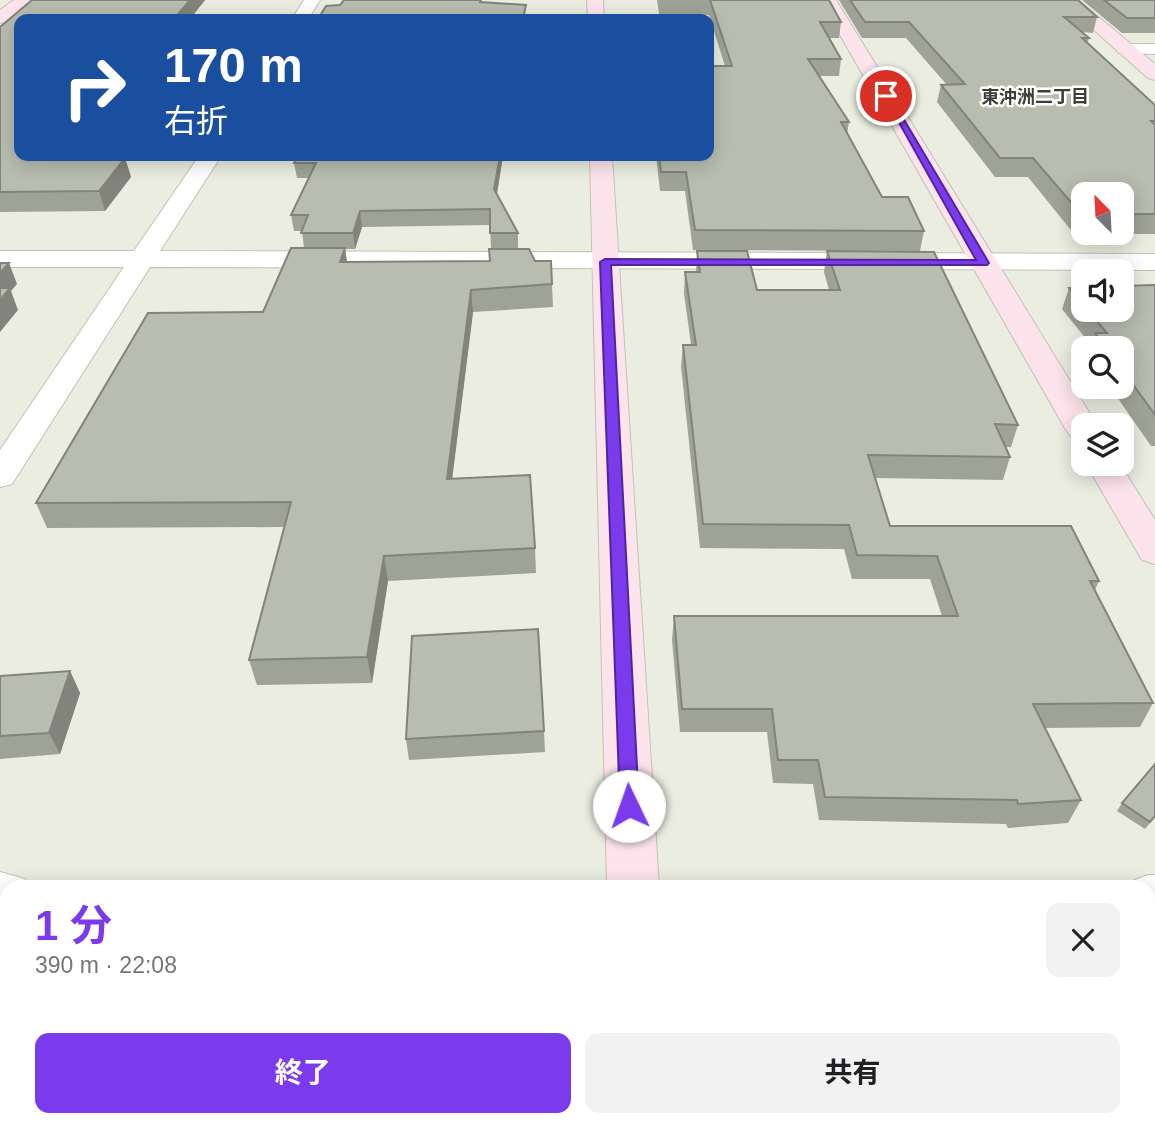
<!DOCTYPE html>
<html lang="ja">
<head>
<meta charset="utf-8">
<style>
	:root { --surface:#fff; --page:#f2f2f2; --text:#202124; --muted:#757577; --accent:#7c3aed }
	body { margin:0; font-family:Arial,"Noto Sans JP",sans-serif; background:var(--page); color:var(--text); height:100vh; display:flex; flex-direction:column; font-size:26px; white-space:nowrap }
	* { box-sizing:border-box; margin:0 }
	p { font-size:23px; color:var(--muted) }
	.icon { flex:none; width:38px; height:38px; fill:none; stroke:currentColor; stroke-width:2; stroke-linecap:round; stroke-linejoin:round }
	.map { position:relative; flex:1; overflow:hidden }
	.drawer { position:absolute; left:0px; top:880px; width:1155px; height:247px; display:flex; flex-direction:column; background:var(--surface); border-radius:21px 21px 0 0; box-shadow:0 4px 18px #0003 }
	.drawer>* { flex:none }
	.top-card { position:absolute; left:14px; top:14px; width:700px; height:147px; border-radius:14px; box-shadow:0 4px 18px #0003; background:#1a4fa0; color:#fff; overflow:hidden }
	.needle { width:46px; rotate:336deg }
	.tools { position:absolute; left:1071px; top:182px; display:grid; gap:14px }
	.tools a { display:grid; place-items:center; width:63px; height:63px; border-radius:14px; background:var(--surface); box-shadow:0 4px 18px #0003; font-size:35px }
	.pin { position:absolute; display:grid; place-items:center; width:60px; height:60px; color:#fff; margin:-30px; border:4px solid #fff; border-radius:50%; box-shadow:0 2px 7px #0007 }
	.me { position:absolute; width:77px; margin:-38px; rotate:357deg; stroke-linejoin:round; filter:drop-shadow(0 0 5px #0008) }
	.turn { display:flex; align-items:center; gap:24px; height:147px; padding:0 35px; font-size:32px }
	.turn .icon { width:91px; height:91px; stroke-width:2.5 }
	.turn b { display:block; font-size:49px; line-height:60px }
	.round { display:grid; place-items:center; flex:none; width:74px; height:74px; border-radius:14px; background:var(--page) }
	.overview { display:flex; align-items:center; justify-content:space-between; height:119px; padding:0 35px }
	h1 { font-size:42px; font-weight:700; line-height:52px; color:var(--accent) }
	.cta { display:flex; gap:14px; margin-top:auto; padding:14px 35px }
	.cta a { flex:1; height:80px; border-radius:14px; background:var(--accent); color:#fff; font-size:28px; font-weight:700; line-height:80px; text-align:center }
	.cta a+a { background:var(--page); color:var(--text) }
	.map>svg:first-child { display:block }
</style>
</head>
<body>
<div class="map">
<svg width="1155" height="1126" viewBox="0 0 1155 1126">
	<rect width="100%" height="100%" fill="#eaede0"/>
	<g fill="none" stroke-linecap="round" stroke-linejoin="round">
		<defs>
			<g id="street">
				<polygon points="304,0 320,0 308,19 292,19"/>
				<polygon points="1125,44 1155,44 1155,54 1119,53 1116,49 1119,45"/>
				<polygon points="199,156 221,156 160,251 1155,254 1155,270 150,267 12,484 0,487 0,450 124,267 0,267 0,251 134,251"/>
				<polygon points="0,872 25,879 29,887 7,887 7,918 0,918"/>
				<polygon points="1148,875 1155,875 1155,921 1148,921 1148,887 1127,887 1130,882"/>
			</g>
			<g id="secondary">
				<polygon points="14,0 32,0 6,22 0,23 0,10"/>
				<polygon points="587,0 603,0 604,19 588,19"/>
				<polygon points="820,0 836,0 1097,425 1083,425 1083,440 1071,437 1066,430"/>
				<polygon points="1060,0 1078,0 1155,64 1155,80 1148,78"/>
				<polygon points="590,156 612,156 659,887 607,887"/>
				<polygon points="1086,464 1120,464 1155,520 1155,564 1142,560"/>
			</g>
		</defs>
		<use href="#street" stroke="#bfc3b6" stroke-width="2"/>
		<use href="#secondary" stroke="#bfc3b6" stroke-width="2"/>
		<use href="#street" fill="#fff" fill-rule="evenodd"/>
		<use href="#secondary" fill="#fde4ec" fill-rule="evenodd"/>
	</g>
	<g fill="#9fa397" fill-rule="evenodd">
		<polygon points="32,0 205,0 190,19 19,19 125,158 131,177 105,211 0,212 0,27"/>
		<polygon points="657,0 829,0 841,22 839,38 829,38 841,59 839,76 819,76 849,122 847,135 882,197 924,231 920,251 693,250 685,191 660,191 656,156 644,157 644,156 709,156 725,66 709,15 659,14"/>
		<path d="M839,0H1078L1097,17L1093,33L1082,32L1089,38L1087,43L1155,105V234H1074L1028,177H995L937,102L941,85H947L906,38H862ZM1083,194H1122V233H1083Z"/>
		<polygon points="1082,0 1155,0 1155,33 1122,33"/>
		<path d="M298,156H503L497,194L518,233V249L535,261H551L553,307L473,312L452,479L535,548L536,573L388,581L372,683L257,685L249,660L285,527L47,528L36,503L263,312L304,248L302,231H294L291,215L309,178H297L294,163ZM490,225L491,249L490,261L347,262L345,249H355L362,227Z"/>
		<polygon points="697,251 757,290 829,290 824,272 827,251 1018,425 1011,447 1006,447 1010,457 1003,480 875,478 890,526 1099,581 1095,590 1153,703 1140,727 1045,728 1081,800 1068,823 1008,828 1006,824 819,820 813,784 773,783 767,732 680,732 672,640 674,616 942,616 930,579 852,579 844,549 700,548 681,366 683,345 691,345 684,293 685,272 696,272"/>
		<polygon points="1155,285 1155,446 1151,446 1110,387 1122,387 1122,348 1090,348 1091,345 1062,309 1069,288 1083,287 1083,310 1122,310"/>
		<polygon points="70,671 80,693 60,754 0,759 0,676"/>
		<polygon points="544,731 545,752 409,760 406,739"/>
		<polygon points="1155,764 1155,817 1145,829 1117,811 1122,803"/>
	</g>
	<g fill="#82847b">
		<polygon points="190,0 205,0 190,19 174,19"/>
		<polygon points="106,156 126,156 110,177 104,158"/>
		<polygon points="500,156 503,156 495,205 494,189"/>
		<polygon points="125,158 131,177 105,211 99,191"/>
		<polygon points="360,211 362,227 355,249 353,233"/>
		<polygon points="345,248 348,270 340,262"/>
		<polygon points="9,263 17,284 11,291 18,310 0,332 0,273"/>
		<polygon points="471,290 473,312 449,504 447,479"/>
		<polygon points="384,556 388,581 372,683 367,657"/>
		<polygon points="70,671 80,693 60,754 49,733"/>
	</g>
	<g fill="#b9bdb0" stroke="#82847b" stroke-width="2">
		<polygon points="32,0 190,0 174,19 19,19 19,156 106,156 104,158 125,158 99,191 0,192 0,27"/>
		<polygon points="344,0 481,0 480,2 526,5 523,19 318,19 326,6 340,5"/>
		<polygon points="710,0 829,0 841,22 820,22 841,59 808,59 849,122 841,122 882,197 908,197 924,231 695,230 686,172 661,172 659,156 709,156 709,66 732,66"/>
		<polygon points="850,0 1078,0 1097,17 1064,17 1089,38 1082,38 1155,105 1155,121 1151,121 1155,125 1155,214 1122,214 1122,194 1083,194 1083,214 1081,214 1033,158 1000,158 941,85 965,84 909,22 865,22"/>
		<polygon points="1104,0 1155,0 1155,18 1127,18"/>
		<polygon points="298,156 500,156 494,189 518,233 490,233 490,209 360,211 353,233 301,233 308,215 291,215 316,163 294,163"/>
		<polygon points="291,248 345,248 340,262 490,261 489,249 529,249 535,261 551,261 552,284 471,290 447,479 530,475 535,548 384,556 367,657 249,660 291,502 36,503 148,313 263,312"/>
		<polygon points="697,251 747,251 757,290 840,290 827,251 934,252 1018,425 995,424 1010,457 868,455 890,526 1071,526 1099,581 1090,581 1153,703 1033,704 1081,800 1018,804 1017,800 825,797 818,760 778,760 772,709 682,709 674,616 958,616 937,556 857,555 849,525 703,524 683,345 696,345 685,272 700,272"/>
		<polygon points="0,263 9,263 0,273"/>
		<polygon points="1155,285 1155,415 1122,369 1122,348 1106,348 1095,333 1107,333 1087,310 1122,310 1122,286"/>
		<polygon points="1083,287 1083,305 1069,288"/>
		<polygon points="0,288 10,288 0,300"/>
		<polygon points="538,629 544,731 406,739 412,636"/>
		<polygon points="70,671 49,733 0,736 0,676"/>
		<polygon points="1155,764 1155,816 1150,822 1122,803"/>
	</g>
	<polygon fill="#7c3aed" stroke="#51269a" stroke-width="2" points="883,94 890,96 989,263 987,265 611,265 639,806 637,812 629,814 622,812 620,806 600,262 605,259 976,260"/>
	<g text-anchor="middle" stroke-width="5" stroke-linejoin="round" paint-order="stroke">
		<g font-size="18" font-weight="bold" fill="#3c3e38" stroke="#fff">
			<text x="1035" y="103">東沖洲二丁目</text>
		</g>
	</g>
</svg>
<div class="tools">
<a><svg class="needle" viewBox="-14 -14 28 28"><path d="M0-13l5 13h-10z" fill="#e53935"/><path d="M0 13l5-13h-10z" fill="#757577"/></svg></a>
<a><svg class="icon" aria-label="sound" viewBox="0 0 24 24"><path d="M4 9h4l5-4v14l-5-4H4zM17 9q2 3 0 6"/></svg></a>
<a><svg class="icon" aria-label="search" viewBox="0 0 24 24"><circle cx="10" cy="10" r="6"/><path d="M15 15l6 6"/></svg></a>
<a><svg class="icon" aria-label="layers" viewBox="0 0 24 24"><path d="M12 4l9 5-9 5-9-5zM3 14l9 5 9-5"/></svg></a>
</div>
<div class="pin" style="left:886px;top:96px;background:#d93025"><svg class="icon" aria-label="arrive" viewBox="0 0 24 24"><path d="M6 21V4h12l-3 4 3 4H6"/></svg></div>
<svg class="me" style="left:629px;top:806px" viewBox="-20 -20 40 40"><circle r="19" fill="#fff"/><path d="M0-13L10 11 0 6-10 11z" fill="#7c3aed"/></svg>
<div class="top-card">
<div class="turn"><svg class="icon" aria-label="right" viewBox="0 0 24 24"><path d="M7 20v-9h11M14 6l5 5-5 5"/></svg><div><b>170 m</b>右折</div></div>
</div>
<section class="drawer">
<div class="overview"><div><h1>1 分</h1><p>390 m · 22:08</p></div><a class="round"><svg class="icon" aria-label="close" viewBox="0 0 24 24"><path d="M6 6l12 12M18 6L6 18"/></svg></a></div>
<div class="cta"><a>終了</a><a>共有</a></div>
</section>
</div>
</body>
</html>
